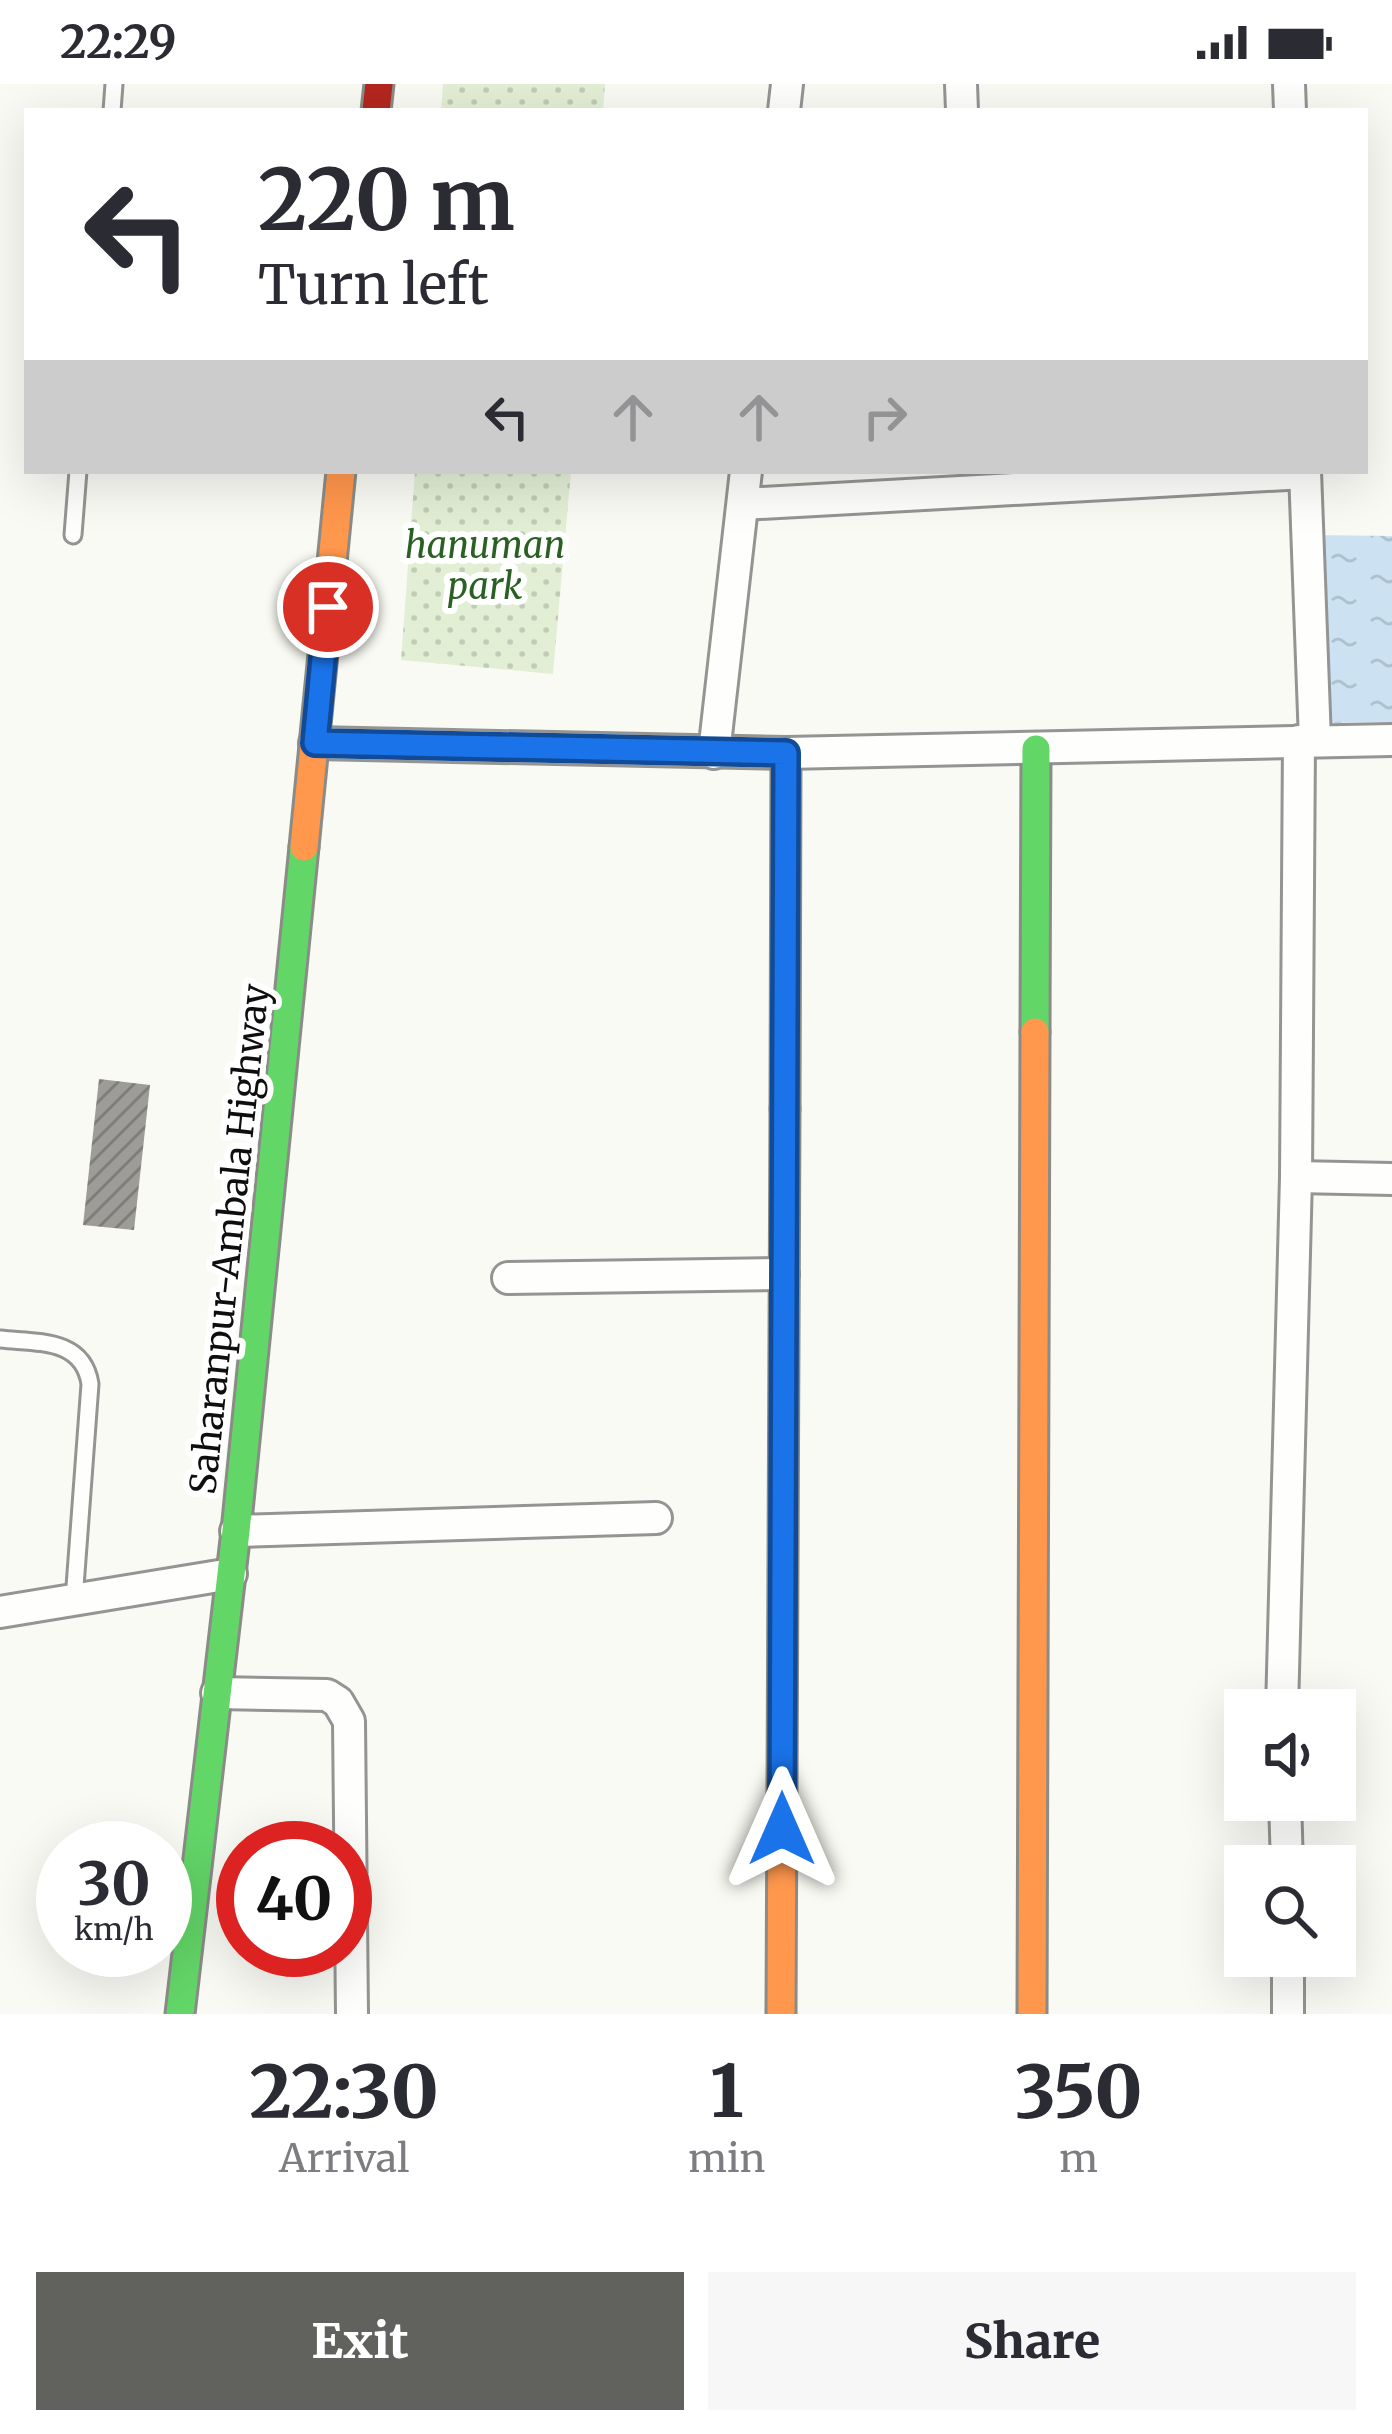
<!DOCTYPE html>
<html lang="en">
<head>
<meta charset="utf-8">
<style>
	:root { --surface:#fff; --page:#f7f7f7; --text:#2b2b33; --muted:#7c7c81; --accent:#61615e }
	body { margin:0; font-family:Merriweather,serif; background:var(--page); color:var(--text); height:100vh; display:flex; flex-direction:column; font-size:45px; white-space:nowrap }
	* { box-sizing:border-box; margin:0 }
	p { font-size:39px; color:var(--muted) }
	.icon { flex:none; width:66px; height:66px; fill:none; stroke:currentColor; stroke-width:2; stroke-linecap:round; stroke-linejoin:round }
	.map { position:relative; height:1930px; overflow:hidden }
	.panel { display:flex; flex-direction:column; background:var(--surface); flex:1 }
	.panel>* { flex:none }
	.banner { position:absolute; left:24px; top:24px; width:1344px; height:366px; border-radius:0px; box-shadow:0 12px 48px #0002; background:#fff; color:var(--text); overflow:hidden }
	.tools { position:absolute; left:1224px; top:1605px; display:grid; gap:24px }
	.tools a { display:grid; place-items:center; width:132px; height:132px; border-radius:0px; background:var(--surface); box-shadow:0 12px 48px #0002; font-size:60px }
	.speed { position:absolute; left:36px; top:1737px; display:flex; gap:24px; font-size:60px; font-weight:700; text-align:center }
	.speed>* { display:grid; place-content:center; width:156px; height:156px; border-radius:50%; background:var(--surface); box-shadow:0 12px 48px #0002; line-height:1 }
	.speed small { font-size:30px; font-weight:400 }
	.speed .limit { border:18px solid #d22; background:#fff; color:#111 }
	.pin { position:absolute; display:grid; place-items:center; width:102px; height:102px; color:#fff; margin:-51px; border:6px solid #fff; border-radius:50%; box-shadow:0 3px 12px #0007 }
	.me { position:absolute; width:132px; margin:-66px; rotate:0deg; stroke-linejoin:round; filter:drop-shadow(0 0 9px #0008) }
	.turn { display:flex; align-items:center; gap:42px; height:252px; padding:0 36px; font-size:54px }
	.turn .icon { width:156px; height:156px; stroke-width:2.5 }
	.turn b { display:block; font-size:84px; line-height:102px }
	.lanes { display:flex; align-items:center; height:114px; padding:0 36px; background:#0003; justify-content:center; gap:60px; direction:ltr }
	.lanes .off { opacity:.35 }
	.eta { display:flex; justify-content:space-evenly; align-items:center; height:204px; text-align:center }
	.eta b { font-size:72px; font-weight:800; line-height:84px }
	.cta { display:flex; gap:24px; margin-top:auto; padding:24px 36px }
	.cta a { flex:1; height:138px; border-radius:0px; background:var(--accent); color:#fff; font-size:48px; font-weight:800; line-height:138px; text-align:center }
	.cta a+a { background:var(--page); color:var(--text) }
	.status { display:flex; justify-content:space-between; align-items:center; height:84px; padding:0 60px; background:var(--surface); direction:ltr }
	.status svg { height:33px; fill:currentColor }
	.map>svg:first-child { display:block }
</style>
</head>
<body>
<div class="status"><b>22:29</b><svg viewBox="0 0 49 12"><path d="M0 12V9h3v3zM5 12V6h3v6zM10 12V3h3v9zM15 12V0h3v12zM26 1h20v11H26zM47 4h2v5h-2z"/></svg></div>
<div class="map">
<svg width="1392" height="1930" viewBox="0 0 1392 1930">
	<defs>
		<pattern id="park-dots" width="8" height="8" patternUnits="userSpaceOnUse" patternTransform="scale(3)"><rect width="8" height="8" fill="#e2efd5"/><path d="M2 2h.1M6 6h.1" fill="none" stroke="#c1ccb6" stroke-width="1.8" stroke-linecap="round"/></pattern>
		<pattern id="water-ripples" width="26" height="14" patternUnits="userSpaceOnUse" patternTransform="scale(3)"><rect width="26" height="14" fill="#cce2f2"/><path d="M2 4q2-2 4 0t4 0M15 11q2-2 4 0t4 0" fill="none" stroke="#aec1ce"/></pattern>
		<pattern id="building-hatch" width="6" height="6" patternUnits="userSpaceOnUse" patternTransform="scale(3)"><rect width="6" height="6" fill="#9e9c99"/><path d="M-1 1l2-2M0 6l6-6M5 7l2-2" fill="none" stroke="#7f7e7b"/></pattern>
	</defs>
	<rect width="100%" height="100%" fill="#fafaf4"/>
	<g fill="url(#park-dots)">
		<polygon points="443,0 605,0 603,27 441,27"/>
		<polygon points="415,387 571,387 553,590 401,576"/>
	</g>
	<polygon fill="url(#water-ripples)" points="1313,451 1392,452 1392,638 1322,639"/>
	<polygon fill="url(#building-hatch)" points="99,995 150,1001 134,1146 83,1141"/>
	<g fill="none" stroke-linecap="round" stroke-linejoin="round">
		<defs>
			<g id="lane">
				<polyline points="112,27 114,0"/>
				<polyline points="73,451 78,387"/>
				<path d="M0,1255C37,1259 83,1254 90,1300L74,1516"/>
			</g>
			<g id="street">
				<polyline points="961,0 962,27"/>
				<polyline points="1289,0 1290,27"/>
				<polyline points="784,27 787,0"/>
				<polyline points="1305,387 1315,657"/>
				<polyline points="743,420 1305,389"/>
				<polyline points="315,659 786,669 1392,656"/>
				<polyline points="714,669 746,387"/>
				<polyline points="1296,1093 1392,1095"/>
				<polyline points="508,1194 783,1190"/>
				<polyline points="236,1447 656,1434"/>
				<polyline points="0,1528 231,1490"/>
				<polyline points="217,1609 327,1611 338,1618 349,1637 352,1930"/>
				<polyline points="1282,1626 1296,1093 1299,657"/>
				<polyline points="1285,1716 1287,1782"/>
				<polyline points="1288,1872 1288,1930"/>
			</g>
			<g id="fast">
				<polyline points="1035,948 1036,665"/>
				<polyline points="785,1025 786,669"/>
				<polyline points="180,1930 236,1447 304,763"/>
			</g>
			<g id="slow">
				<polyline points="304,763 341,387"/>
				<polyline points="781,1930 785,1025"/>
				<polyline points="1032,1930 1035,948"/>
			</g>
			<polyline id="jam" points="376,27 379,0"/>
		</defs>
		<use href="#lane" stroke="#949492" stroke-width="21"/>
		<use href="#street" stroke="#949492" stroke-width="36"/>
		<use href="#fast" stroke="#8b8b88" stroke-width="33"/>
		<use href="#slow" stroke="#8b8b88" stroke-width="33"/>
		<use href="#jam" stroke="#8b8b88" stroke-width="33"/>
		<use href="#lane" stroke="#fefefd" stroke-width="15"/>
		<use href="#street" stroke="#fefefd" stroke-width="30"/>
		<use href="#fast" stroke="#63d668" stroke-width="27"/>
		<use href="#slow" stroke="#ff974d" stroke-width="27"/>
		<use href="#jam" stroke="#b3261e" stroke-width="27"/>
	</g>
	<g fill="none" stroke-linecap="round" stroke-linejoin="round">
		<defs>
			<polyline id="route" points="328,523 315,659 786,669 782,1745"/>
		</defs>
		<use href="#route" stroke="#114b97" stroke-width="30"/>
		<use href="#route" stroke="#1a73e8" stroke-width="21"/>
	</g>
	<g text-anchor="middle" stroke-width="12" stroke-linejoin="round" paint-order="stroke">
		<g font-size="36" font-style="italic" fill="#2a6023" stroke="#fff">
			<text x="485" y="474">hanuman<tspan x="485" dy="41">park</tspan></text>
		</g>
		<g font-size="36" fill="#0e0e0e" stroke="#fff">
			<text transform="translate(229 1155) rotate(-84)" y="13">Saharanpur-Ambala Highway</text>
		</g>
	</g>
</svg>
<div class="tools">
<a><svg class="icon" aria-label="sound" viewBox="0 0 24 24"><path d="M4 9h4l5-4v14l-5-4H4zM17 9q2 3 0 6"/></svg></a>
<a><svg class="icon" aria-label="search" viewBox="0 0 24 24"><circle cx="10" cy="10" r="6"/><path d="M15 15l6 6"/></svg></a>
</div>
<div class="speed"><div>30<small>km/h</small></div><div class="limit">40</div></div>
<div class="pin" style="left:328px;top:523px;background:#d93025"><svg class="icon" aria-label="arrive" viewBox="0 0 24 24"><path d="M6 21V4h12l-3 4 3 4H6"/></svg></div>
<svg class="me" style="left:782px;top:1745px" viewBox="-20 -20 40 40"><path d="M0-17L14 15 0 8-14 15z" fill="#1a73e8" stroke="#fff" stroke-width="4"/></svg>
<div class="banner">
<div class="turn"><svg class="icon" aria-label="left" viewBox="0 0 24 24"><path d="M17 20v-9H6M10 6l-5 5 5 5"/></svg><div><b>220 m</b>Turn left</div></div>
<div class="lanes"><svg class="icon" aria-label="left" viewBox="0 0 24 24"><path d="M17 20v-9H6M10 6l-5 5 5 5"/></svg><svg class="icon off" aria-label="ahead" viewBox="0 0 24 24"><path d="M12 20V5M6 11l6-6 6 6"/></svg><svg class="icon off" aria-label="ahead" viewBox="0 0 24 24"><path d="M12 20V5M6 11l6-6 6 6"/></svg><svg class="icon off" aria-label="right" viewBox="0 0 24 24"><path d="M7 20v-9h11M14 6l5 5-5 5"/></svg></div>
</div>
</div>
<section class="panel">
<div class="eta">
<div><b>22:30</b><p>Arrival</p></div>
<div><b>1</b><p>min</p></div>
<div><b>350</b><p>m</p></div>
</div>
<div class="cta"><a>Exit</a><a>Share</a></div>
</section>
</body>
</html>
